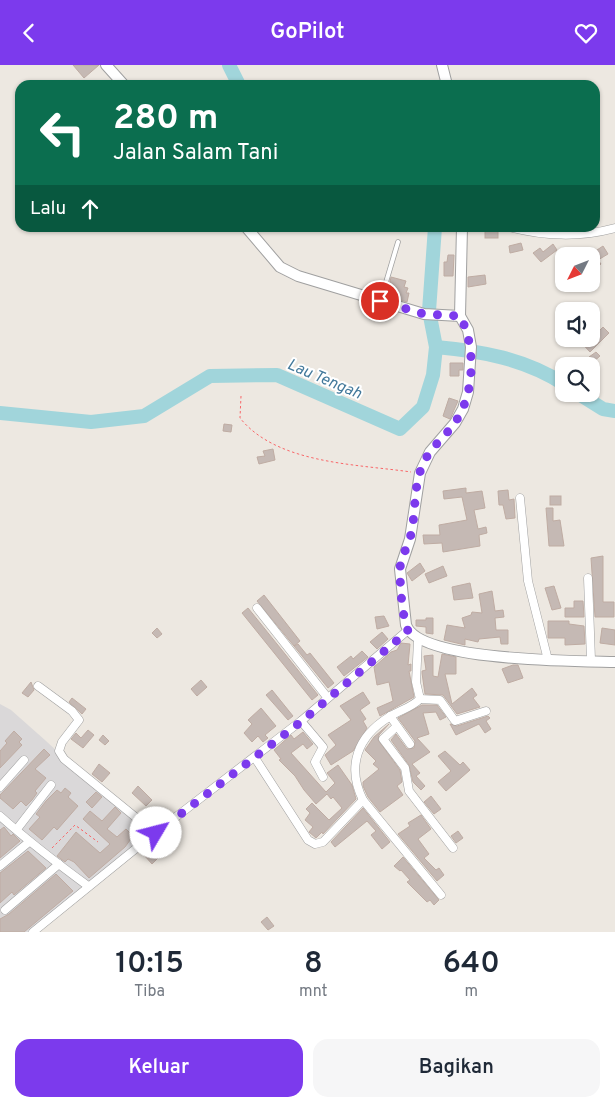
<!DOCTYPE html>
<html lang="id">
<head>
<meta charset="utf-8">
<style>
	:root { --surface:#fff; --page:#f6f6f7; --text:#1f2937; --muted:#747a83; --accent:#7c3aed }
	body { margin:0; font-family:Overpass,sans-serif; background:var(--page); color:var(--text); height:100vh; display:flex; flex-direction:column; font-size:19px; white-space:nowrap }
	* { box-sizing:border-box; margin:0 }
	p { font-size:16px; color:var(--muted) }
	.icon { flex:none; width:28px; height:28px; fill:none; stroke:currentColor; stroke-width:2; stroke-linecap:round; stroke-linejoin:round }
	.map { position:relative; height:867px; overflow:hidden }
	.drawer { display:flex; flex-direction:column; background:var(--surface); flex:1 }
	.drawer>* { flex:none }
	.hud { position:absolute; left:15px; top:15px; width:585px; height:152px; border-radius:15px; box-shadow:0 1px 4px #0004; background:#0b6e4f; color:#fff; overflow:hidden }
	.needle { width:32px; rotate:228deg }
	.buttons { position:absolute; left:555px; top:182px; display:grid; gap:10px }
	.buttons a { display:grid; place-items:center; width:45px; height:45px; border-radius:10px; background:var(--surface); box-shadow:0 1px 4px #0004; font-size:25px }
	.pin { position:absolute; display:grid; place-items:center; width:42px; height:42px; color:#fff; margin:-21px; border:2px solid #fff; border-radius:50%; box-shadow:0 1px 5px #0007 }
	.me { position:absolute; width:55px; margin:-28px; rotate:53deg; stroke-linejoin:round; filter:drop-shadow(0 0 4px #0008) }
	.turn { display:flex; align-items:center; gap:18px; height:105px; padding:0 15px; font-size:22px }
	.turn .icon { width:65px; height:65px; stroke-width:2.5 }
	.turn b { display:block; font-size:35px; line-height:42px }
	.then { display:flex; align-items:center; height:48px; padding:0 15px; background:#0003; gap:10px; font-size:19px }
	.eta { display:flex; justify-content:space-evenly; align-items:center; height:85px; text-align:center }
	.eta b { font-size:30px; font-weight:600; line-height:35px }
	.button { display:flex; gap:10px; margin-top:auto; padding:10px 15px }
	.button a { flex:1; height:58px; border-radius:15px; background:var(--accent); color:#fff; font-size:20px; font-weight:600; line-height:58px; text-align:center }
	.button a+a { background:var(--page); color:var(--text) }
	header { display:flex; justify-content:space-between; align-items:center; height:65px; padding:0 15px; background:var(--accent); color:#fff; font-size:22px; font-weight:600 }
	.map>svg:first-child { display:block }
</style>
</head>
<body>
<header><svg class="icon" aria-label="back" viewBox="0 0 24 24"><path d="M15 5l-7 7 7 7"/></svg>GoPilot<svg class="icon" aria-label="heart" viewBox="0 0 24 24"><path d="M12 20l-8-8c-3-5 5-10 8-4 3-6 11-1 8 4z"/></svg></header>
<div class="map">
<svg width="615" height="867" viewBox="0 0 615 867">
	<rect width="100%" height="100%" fill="#ede8e1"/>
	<polygon fill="#dad8d9" points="0,639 11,645 46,676 147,769 28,867 0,867"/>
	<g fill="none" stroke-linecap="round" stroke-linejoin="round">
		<g stroke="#a1d5db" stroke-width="14">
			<polyline points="229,0 239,20"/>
			<path d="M436,282C482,286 525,294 564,319"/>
			<polyline points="579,329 603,344 615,346"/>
			<polyline points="0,348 91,357 144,351 210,311 277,310 400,364 423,342 433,310 436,282 429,246 435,162"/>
		</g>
	</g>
	<g fill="#c5b9b4" stroke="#bfaca3">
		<polygon points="73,0 99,0 84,13"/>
		<rect x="485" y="163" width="13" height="10"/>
		<polygon points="521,178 523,185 510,188 509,181"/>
		<polygon points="553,179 557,185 541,197 533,188 540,183 543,187"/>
		<polygon points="603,181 608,189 598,195 601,199 594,204 591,201 591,189"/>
		<polygon points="448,190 454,190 453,211 444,211 444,197 447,197"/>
		<polygon points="485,210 486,219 468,222 468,212"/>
		<polygon points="391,212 406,216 404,222 408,223 406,228 409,228 407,237 387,231"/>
		<polygon points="603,262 609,268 590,287 578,274 591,274"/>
		<polygon points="596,287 600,291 593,297 589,292"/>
		<polygon points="450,298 463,298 463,305 459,305 459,311 450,311"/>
		<polygon points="449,333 458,336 450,354 443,351"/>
		<polygon points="224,359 232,360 231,367 223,366"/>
		<polygon points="273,384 275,395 259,399 257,392 265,391 263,386"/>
		<polygon points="466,423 466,428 482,426 485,443 474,445 478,464 486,462 487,468 479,470 480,481 443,487 442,478 424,479 423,470 440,470 439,460 467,455 462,432 444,434 443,426"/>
		<polygon points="508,425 509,435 514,434 515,453 506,454 503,440 499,440 498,426"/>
		<rect x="550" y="431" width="11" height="9"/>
		<polygon points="546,443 553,443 553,456 560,455 564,481 549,481"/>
		<polygon points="603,491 603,537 614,537 614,552 595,552 591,493"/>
		<polygon points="420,498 425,506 412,516 407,508"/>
		<polygon points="443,501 447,511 429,518 425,509"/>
		<polygon points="470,518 473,533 454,535 452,522"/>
		<polygon points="554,521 561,543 552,545 545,523"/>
		<polygon points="492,526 495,546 503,545 504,552 495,553 496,565 508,565 508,579 501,579 500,572 479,574 478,577 465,574 465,580 444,575 447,560 465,563 462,553 471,550 472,547 482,548 479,529"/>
		<polygon points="264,530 300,576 294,581 257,536"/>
		<polygon points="574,536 583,536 584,552 565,552 565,543 574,543"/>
		<polygon points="248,543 318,630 312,635 242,548"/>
		<polygon points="384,551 389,561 377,564 375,552"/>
		<polygon points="426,553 433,553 433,569 426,568 426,562 416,561 416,555 426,555"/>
		<polygon points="548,556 569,556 569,559 584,561 585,579 565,580 565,573 548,573"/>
		<polygon points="157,563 162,569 157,573 152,568"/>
		<polygon points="602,563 615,565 615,580 600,578"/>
		<polygon points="382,567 388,574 377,584 370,577"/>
		<polygon points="401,578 410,579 408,600 411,599 411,606 409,606 414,632 380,651 377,643 393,636 389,617 377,620 374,602 391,587 397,585"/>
		<polygon points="298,579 307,590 310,588 334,618 328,623 294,581"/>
		<polygon points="362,586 368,592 344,611 337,602 351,591 353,594"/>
		<polygon points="442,589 456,592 456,609 445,609 452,639 472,623 477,630 473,633 480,642 457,649 443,630 425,629 422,608 422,606 426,605 424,591 433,590 433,611 438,612"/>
		<polygon points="513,600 518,600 523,613 508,618 502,604"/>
		<polygon points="201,615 207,622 197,631 191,624"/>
		<polygon points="31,617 34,625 28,632 22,628"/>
		<polygon points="272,625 293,651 288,655 266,630"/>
		<polygon points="363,627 370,638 360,645 366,654 363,656 367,663 353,686 331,700 325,690 336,680 328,670 351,655 340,641"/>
		<polygon points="72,633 86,644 82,649 69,637"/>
		<polygon points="422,640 437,640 446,652 440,655 436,647 423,648 429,669 417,673 430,687 412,699 420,708 416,711 425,721 421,725 413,717 409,700 391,675 396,669 407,684 414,683 415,676 398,653"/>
		<polygon points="261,643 276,661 265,670 268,673 263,677 258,671 252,677 244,668 252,659 248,655"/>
		<polygon points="488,651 490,653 486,656 491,664 485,668 479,659 456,670 450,659 457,661"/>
		<polygon points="389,659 379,670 378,675 400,705 402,717 397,721 403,730 380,747 368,732 363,721 363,717 379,704 373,699 376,696 365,685 374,672"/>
		<polygon points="88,665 94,670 83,683 71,674 76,668 81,673"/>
		<polygon points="14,666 22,674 19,677 22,680 0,703 0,686 7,678 5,676"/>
		<polygon points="303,667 313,679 307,684 303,679 291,688 326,727 335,718 327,708 338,700 352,720 356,734 323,769 322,767 316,773 309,767 313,762 305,755 310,748 306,744 312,738 329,755 342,743 333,732 331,734 327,729 316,739 304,725 295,711 279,695 281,694 274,685 291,670 294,674"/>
		<polygon points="103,670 109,676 105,680 99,675"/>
		<polygon points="44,684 50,690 35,704 46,713 35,726 37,728 32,735 26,741 21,736 13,744 0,733 0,730"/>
		<polygon points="445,686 460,700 463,697 470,705 446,726 438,717 451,706 438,691"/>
		<polygon points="99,699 110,708 102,717 92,709"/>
		<polygon points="138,721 152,735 146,741 132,728"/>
		<polygon points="65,723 71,728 68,732 78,741 57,765 54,762 42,775 29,764 40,752 36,749 46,736 57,725 61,728"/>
		<polygon points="96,727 102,732 92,743 86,737"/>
		<polygon points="431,731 441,744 434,749 424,737"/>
		<polygon points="115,742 121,748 107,764 117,772 126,764 133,771 125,782 89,813 74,797 68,794 65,797 57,791 76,767 100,788 110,779 83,754 90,746 102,756"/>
		<polygon points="363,743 390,777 382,784 371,770 376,766 367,756 335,782 331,777"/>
		<polygon points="421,750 431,764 418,774 429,789 424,793 436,805 439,803 444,810 437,816 398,769 410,761 408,758"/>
		<polygon points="4,762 11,771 13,769 20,776 0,793 0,765"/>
		<polygon points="458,766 463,773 456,778 451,771"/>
		<polygon points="150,784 158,793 152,799 144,790"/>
		<polygon points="28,786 46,803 14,830 12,827 0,838 0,808"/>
		<polygon points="403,792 439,835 434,840 430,835 427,837 407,817 410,815 401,805 400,806 394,801"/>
		<polygon points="56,809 73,826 24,867 0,867 0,854 9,849"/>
		<polygon points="267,852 274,861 268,865 261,857"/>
	</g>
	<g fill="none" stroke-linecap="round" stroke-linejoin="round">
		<defs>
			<polyline id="service" points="381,234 398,177"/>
			<g id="minor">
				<path d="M509,162C545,171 578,173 615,163"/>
				<polyline points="520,433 528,516 548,595"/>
				<polyline points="588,513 591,595"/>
				<polyline points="257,543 327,632"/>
				<polyline points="38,621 72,646 79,655 62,677 59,686 64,694 155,768"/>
				<polyline points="420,634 440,635 455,656 486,646"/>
				<polyline points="390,651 410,679"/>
				<polyline points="301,656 323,682 315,697 323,712"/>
				<polyline points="396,662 383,674 405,703 409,726 453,783"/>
				<polyline points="255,693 308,775 315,779 323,777 363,735 441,830"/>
				<polyline points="0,722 24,695"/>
				<path d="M363,735C346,701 358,671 389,652C400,645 411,643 420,634L416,617L418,575"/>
				<path d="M0,751C28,776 58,799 88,821"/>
				<polyline points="17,764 51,720"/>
				<polyline points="0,801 29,777"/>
				<polyline points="5,845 59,799"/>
				<polyline points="33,867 155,768 301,656 407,566"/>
			</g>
			<g id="tertiary">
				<polyline points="106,0 124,20"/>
				<polyline points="442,0 447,20"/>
				<polyline points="246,162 280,202 298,211 424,249 460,251"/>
				<path d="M462,162L460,251L468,265L471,282L468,327L463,344L455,358L430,387L420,408L410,474L400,504L406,560C419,597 578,596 615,597"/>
			</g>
		</defs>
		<use href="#service" stroke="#a0a0a0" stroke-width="5.5"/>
		<use href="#minor" stroke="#a0a0a0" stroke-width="9"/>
		<use href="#tertiary" stroke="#a0a0a0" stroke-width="12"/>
		<g stroke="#f96668" stroke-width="1" stroke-dasharray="2.5 2.5" stroke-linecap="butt">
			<path d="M241,331L240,353C277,399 356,399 411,407"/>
			<polyline points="52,783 75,760 98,777"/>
		</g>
		<use href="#service" stroke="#fff" stroke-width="4"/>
		<use href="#minor" stroke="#fff" stroke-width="8"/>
		<use href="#tertiary" stroke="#fff" stroke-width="10"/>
	</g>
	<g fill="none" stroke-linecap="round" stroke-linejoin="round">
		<path stroke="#7c3aed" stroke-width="9" stroke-dasharray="0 16.2" d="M156,768L302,656L408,566C402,551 400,521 400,505C400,493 407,484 410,473C417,448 412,419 425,395C433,380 447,370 456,356C475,327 476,281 460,251L424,249L380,236"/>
	</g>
	<g text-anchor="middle" stroke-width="4" stroke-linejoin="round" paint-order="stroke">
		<g font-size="16" font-style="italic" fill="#43799b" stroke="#fff">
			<text transform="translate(325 313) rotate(23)" y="6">Lau Tengah</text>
		</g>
	</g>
</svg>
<div class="buttons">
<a><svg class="needle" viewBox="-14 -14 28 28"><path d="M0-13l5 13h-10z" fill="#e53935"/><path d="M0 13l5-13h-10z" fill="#747a83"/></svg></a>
<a><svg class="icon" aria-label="sound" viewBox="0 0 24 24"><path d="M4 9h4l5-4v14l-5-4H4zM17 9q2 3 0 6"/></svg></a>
<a><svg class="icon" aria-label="search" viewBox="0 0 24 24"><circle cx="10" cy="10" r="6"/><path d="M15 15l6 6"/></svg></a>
</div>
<div class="pin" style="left:380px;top:236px;background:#d93025"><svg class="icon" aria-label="arrive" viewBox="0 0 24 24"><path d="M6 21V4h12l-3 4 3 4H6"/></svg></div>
<svg class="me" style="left:156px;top:768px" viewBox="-20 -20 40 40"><circle r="19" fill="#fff"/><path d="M0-13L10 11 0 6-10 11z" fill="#7c3aed"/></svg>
<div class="hud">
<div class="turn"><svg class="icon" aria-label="left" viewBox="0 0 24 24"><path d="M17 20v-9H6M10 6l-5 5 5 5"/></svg><div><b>280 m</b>Jalan Salam Tani</div></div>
<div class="then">Lalu<svg class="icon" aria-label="ahead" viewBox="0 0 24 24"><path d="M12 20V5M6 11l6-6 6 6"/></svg></div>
</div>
</div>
<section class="drawer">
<div class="eta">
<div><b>10:15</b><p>Tiba</p></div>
<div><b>8</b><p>mnt</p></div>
<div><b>640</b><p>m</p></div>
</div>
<div class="button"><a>Keluar</a><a>Bagikan</a></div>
</section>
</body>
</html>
